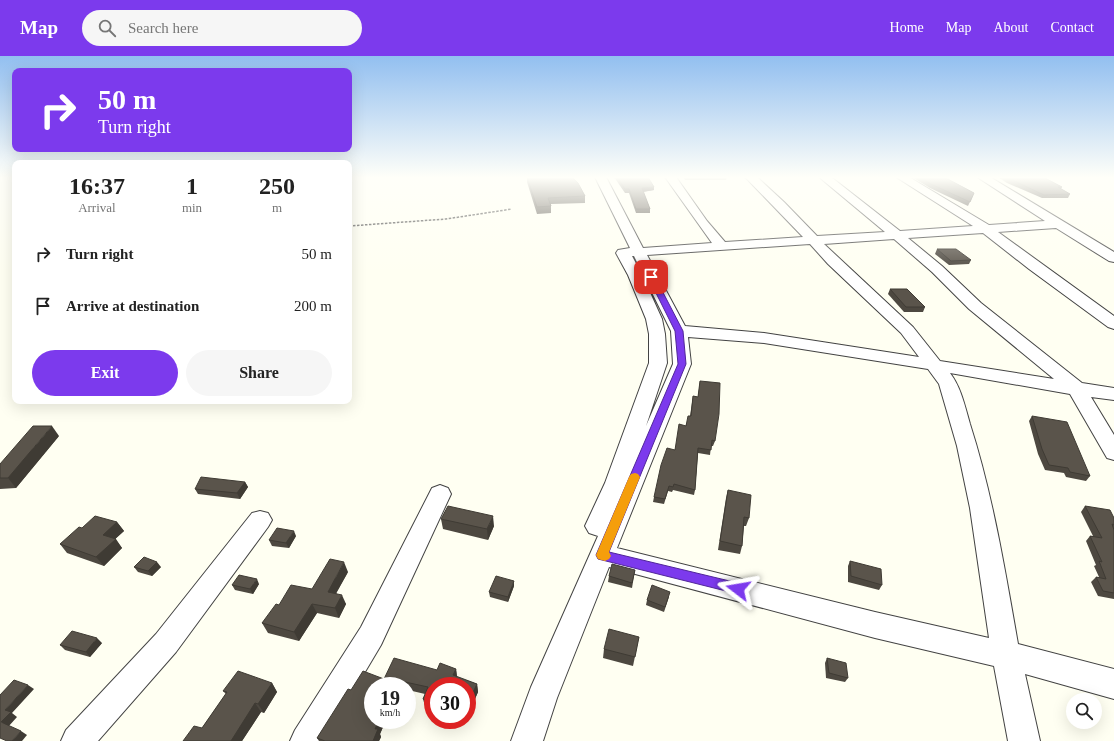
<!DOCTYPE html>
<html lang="en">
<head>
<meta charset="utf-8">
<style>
	:root { --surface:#fff; --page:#f6f6f6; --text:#222; --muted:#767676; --accent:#7c3aed }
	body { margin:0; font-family:"Times New Roman",serif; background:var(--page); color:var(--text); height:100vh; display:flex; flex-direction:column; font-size:15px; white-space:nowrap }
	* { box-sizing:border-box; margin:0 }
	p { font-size:13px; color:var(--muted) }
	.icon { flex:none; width:22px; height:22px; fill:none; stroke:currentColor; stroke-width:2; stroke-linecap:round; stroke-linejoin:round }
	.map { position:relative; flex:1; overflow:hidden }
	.details { position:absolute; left:12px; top:104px; width:340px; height:244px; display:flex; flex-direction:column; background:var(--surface); border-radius:8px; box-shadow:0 4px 16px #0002 }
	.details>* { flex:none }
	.top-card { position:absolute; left:12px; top:12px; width:340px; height:84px; border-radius:8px; box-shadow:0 4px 16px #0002; background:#7c3aed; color:#fff; overflow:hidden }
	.controls { position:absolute; left:1066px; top:637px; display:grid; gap:8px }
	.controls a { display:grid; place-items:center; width:36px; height:36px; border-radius:50%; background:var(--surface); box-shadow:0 4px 16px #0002; font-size:20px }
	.speed { position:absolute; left:364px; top:621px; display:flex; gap:8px; font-size:20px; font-weight:700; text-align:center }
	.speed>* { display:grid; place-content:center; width:52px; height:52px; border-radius:50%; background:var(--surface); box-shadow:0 4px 16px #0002; line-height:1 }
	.speed small { font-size:10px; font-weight:400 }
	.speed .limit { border:6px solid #d22; background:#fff; color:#111 }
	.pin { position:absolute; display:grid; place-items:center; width:34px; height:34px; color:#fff; margin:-17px; border-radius:8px; box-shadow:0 2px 6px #0006 }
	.me { position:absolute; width:44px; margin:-22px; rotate:284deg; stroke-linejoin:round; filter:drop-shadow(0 0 3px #0008) }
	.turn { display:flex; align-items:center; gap:14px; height:84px; padding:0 20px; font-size:18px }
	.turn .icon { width:52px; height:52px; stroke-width:2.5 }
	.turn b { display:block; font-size:28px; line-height:34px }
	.eta { display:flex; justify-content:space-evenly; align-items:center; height:68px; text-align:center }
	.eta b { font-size:24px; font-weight:800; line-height:28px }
	.action { display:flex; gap:8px; margin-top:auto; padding:8px 20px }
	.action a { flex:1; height:46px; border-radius:24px; background:var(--accent); color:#fff; font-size:16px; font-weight:800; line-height:46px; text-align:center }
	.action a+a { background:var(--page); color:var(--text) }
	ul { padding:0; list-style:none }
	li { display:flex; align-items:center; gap:12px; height:52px; padding:0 20px }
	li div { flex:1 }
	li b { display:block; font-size:15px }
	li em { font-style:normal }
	header { display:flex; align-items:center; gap:24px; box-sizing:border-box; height:56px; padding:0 20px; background:var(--accent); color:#fff }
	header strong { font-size:19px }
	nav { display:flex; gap:22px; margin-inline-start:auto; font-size:14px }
	.search { width:280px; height:36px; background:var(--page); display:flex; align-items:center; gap:10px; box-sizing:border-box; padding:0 14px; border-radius:22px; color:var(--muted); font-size:15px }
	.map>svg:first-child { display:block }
</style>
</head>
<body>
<header>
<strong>Map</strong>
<div class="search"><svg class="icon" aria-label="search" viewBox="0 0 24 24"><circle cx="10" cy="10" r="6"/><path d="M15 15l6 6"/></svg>Search here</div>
<nav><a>Home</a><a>Map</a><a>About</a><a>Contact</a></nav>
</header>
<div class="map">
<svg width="1114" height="685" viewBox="0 0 1114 685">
	<rect width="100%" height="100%" fill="#fffff2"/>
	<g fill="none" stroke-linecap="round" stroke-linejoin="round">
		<defs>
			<g id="minor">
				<path d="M595,121H606L643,192L712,187L665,121H676L707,165L725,186L803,181L745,121H757L784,146L817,180L885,176L819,121H831L900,175L973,170L896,121H909L989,169L1045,165L977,121H990L1114,196V206L1109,205L1056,172L998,176L1114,260V273L1108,271L1029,213L983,177L908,182L942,210L981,247L1082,327L1114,332V344L1091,341L1114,379V404L1107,402L1070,338L950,317C961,331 965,351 970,368C993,440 1005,514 1018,588L1114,613V643L1025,618L1040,685H1008L994,610L875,582L609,511L557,642L543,685H511L531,631L598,480L589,477L585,470L605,427L649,307V278L646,263L628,219L616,197L618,194L630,192ZM894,183L932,216L969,253L1054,323L940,305L913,271L824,188ZM810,188L828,208L901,277L919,301L764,277L685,270L647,199ZM632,200H634L671,275L673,308L646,370L667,307L665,278L662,263L642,219ZM688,281L764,287L928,313L939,328L957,390L970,452L989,582L875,556L617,492L691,308Z"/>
				<polygon points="440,429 448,432 451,438 381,589 324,685 290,685 295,674 361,571 432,432"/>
				<polygon points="260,455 268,457 272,464 268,471 176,596 98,685 61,685 66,674 156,578 252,457"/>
			</g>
		</defs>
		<use href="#minor" stroke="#434343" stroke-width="2"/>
		<polyline stroke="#323232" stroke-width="1.5" stroke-dasharray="2.5 1.5" stroke-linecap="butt" points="349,170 446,163 512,153"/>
		<use href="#minor" fill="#fff" fill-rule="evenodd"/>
	</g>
	<g fill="#4d4840">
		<polygon points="527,121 572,121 585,140 585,147 551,148 551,157 537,158 527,126"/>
		<polygon points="614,121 648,121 654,131 654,134 643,136 650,153 650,157 636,157 629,137 625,137"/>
		<polygon points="683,121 727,121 726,124 685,124"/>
		<polygon points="912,121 944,121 974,137 968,150 930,132"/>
		<polygon points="998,121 1043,121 1062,131 1061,133 1070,138 1068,142 1042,142 1007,127"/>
		<polygon points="937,193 971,204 969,208 949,209 935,198"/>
		<polygon points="890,233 925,251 923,256 904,256 888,238"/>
		<polygon points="700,325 715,385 713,390 711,390 710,399 698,397 695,434 694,439 673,434 672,436 668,435 664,448 653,446 654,441 690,360 693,340 698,341"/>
		<polygon points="1032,360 1090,420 1086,425 1066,421 1064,417 1045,414 1038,398 1029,365"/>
		<polygon points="59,380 16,432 0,433 0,408"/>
		<polygon points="245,426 248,431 240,443 198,438 195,433"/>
		<polygon points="728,434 749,462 746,470 744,470 742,490 740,498 718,494 726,442"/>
		<polygon points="1085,450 1114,462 1114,543 1098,540 1091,526 1096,521 1099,521 1094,510 1096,509 1086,485 1090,480 1093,480 1081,456"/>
		<polygon points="441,463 494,470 488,484 443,473"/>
		<polygon points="117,466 124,475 115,483 122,492 104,510 67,497 60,488 82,472"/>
		<polygon points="296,480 289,492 272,490 269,484"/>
		<polygon points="850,505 882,529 879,534 848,526 848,510"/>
		<polygon points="134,511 161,511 152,520 138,516"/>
		<polygon points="635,514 632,532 608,526 609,520"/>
		<polygon points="348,516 336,537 346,548 339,562 317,557 299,585 268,577 262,567 279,549"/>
		<polygon points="259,528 253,538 235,534 232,529"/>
		<polygon points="514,530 508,546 490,541 489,536"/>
		<polygon points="669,541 664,556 646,549 647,544"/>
		<polygon points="639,581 633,610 603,602 604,593"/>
		<polygon points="102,587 90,601 65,594 60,589"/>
		<polygon points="827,602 848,622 845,626 826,622 825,607"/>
		<polygon points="456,613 457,621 477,628 478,636 467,661 467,630 433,630 433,653 425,650 423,643 425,638 408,634 407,635 407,630 373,630 373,664 386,664 380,678 381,681 379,685 319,685 317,682 351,634 384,623 437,614"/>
		<polygon points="272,627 277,636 264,657 261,656 242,685 183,685 202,672 226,638 223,635"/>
	</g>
	<g fill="#3f3b34">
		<polygon points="654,131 654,134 641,136 642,132"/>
		<polygon points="52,370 59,380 16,432 8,422"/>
		<polygon points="245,426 248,431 240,443 237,437"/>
		<polygon points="493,460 494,470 488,484 487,473"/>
		<polygon points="117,466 124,475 113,485 116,483 122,492 104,510 96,501 103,479"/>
		<polygon points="294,475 296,480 289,492 286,487"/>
		<polygon points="157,506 161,511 152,520 148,515"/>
		<polygon points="344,506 348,516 332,545 328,536"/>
		<polygon points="257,523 259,528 253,538 250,533"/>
		<polygon points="514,525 514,530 508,546 508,541"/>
		<polygon points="342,539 346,548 339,562 335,552"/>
		<polygon points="312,548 317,557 299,585 294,576"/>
		<polygon points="97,582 102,587 90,601 86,596"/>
		<polygon points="456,613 457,621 453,619"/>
		<polygon points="405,626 406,630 402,630"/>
		<polygon points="272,627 277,636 264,657 258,648"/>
		<polygon points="477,628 478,636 467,661 467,649"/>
		<polygon points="28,629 34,633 12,657 17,661 8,671 1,666 5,654"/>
		<polygon points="255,647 261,656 242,685 231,685"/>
		<polygon points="379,664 386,664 380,678 381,681 379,685 373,685 375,673"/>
		<polygon points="21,675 27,679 22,685 12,685"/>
	</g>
	<g fill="#5a544b" stroke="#3f3b34">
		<polygon points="527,121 572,121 578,127 585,140 548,142 551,150 537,151"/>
		<polygon points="617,121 648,121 654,131 642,132 650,153 636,153 629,133 625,133"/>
		<polygon points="920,121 944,121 974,137 970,146 931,128"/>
		<polygon points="1006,121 1043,121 1062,131 1058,131 1070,138 1044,139"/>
		<polygon points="937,193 956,193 971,204 951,205"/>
		<polygon points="890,233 907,233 925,251 906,251"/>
		<polygon points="700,325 720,327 719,358 715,385 712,384 711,394 698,392 695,434 674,428 673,431 669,430 665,443 654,441 661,409 667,392 675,394 679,368 686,370 688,360 691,360 693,340 698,341"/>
		<polygon points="1032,360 1067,366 1090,420 1070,416 1068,412 1049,409 1042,393"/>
		<polygon points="33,370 52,370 8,422 0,422 0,408"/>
		<polygon points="201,421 245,426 237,437 195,433"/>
		<polygon points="728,434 751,439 749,462 744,461 742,490 720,485"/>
		<polygon points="448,450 493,460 487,473 441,463"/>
		<polygon points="1085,450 1110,454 1114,462 1114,469 1112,468 1114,474 1114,537 1103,535 1096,521 1106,523 1099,505 1102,506 1090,480 1102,482"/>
		<polygon points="95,460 117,466 103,479 116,483 96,501 60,488 79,471 82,472"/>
		<polygon points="277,472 294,475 286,487 269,484"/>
		<polygon points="144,501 157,506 148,515 134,511"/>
		<polygon points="330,503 344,506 328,536 342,539 335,552 312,548 294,576 262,567 276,548 279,549 291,529 312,533"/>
		<polygon points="850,505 881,513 882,529 851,520"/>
		<polygon points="612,508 635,514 632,527 609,520"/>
		<polygon points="239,519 257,523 250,533 232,529"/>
		<polygon points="496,520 514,525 508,541 489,536"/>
		<polygon points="652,529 670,536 665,551 647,544"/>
		<polygon points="609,573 639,581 635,601 604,593"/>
		<polygon points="72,575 97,582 86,596 60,589"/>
		<polygon points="394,602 437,614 440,607 456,613 453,619 477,628 467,649 467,630 433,630 433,646 423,643 428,631 405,626 402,630 373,630 373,664 379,664 375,673 378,673 373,685 325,685 317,682 348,633 351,634 363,615 384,623"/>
		<polygon points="827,602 846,607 848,622 829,617"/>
		<polygon points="238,615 272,627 258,648 255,647 231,685 183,685 194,670 202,672 227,636 223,635"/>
		<polygon points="14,624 28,629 5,654 11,656 1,666 21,675 12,685 7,685 0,682 0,639"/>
	</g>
	<linearGradient id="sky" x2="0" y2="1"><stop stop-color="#92bff0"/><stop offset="0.56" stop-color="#fffff9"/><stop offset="1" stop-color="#fffff9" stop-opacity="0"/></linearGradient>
	<rect width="1114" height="217" fill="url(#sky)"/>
	<polygon fill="#7c3aed" stroke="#51269a" points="651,219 655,221 683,275 686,308 609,496 738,527 743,529 744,533 743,537 738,538 598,503 596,499 678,308 675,275 648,221"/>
	<polygon fill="#f59e0b" points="635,417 638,418 640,421 609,496 611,500 609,503 605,505 598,503 596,499 629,421 631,418"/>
</svg>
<div class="controls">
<a><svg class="icon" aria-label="search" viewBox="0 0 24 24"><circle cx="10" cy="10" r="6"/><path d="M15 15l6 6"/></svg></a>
</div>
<div class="speed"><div>19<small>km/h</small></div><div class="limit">30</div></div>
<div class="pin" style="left:651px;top:221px;background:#d93025"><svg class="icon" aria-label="arrive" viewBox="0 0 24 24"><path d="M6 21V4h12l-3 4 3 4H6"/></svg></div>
<svg class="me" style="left:738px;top:533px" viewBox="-20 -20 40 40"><path d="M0-17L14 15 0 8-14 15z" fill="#7c3aed" stroke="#fff" stroke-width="4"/></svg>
<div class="top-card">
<div class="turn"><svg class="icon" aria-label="right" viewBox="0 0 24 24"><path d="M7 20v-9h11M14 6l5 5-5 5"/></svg><div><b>50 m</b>Turn right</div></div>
</div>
<section class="details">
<div class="eta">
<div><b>16:37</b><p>Arrival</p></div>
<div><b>1</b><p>min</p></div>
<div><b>250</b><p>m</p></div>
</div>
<ul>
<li><svg class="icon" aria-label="right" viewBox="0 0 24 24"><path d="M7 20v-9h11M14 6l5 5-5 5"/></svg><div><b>Turn right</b></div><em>50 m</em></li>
<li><svg class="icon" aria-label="arrive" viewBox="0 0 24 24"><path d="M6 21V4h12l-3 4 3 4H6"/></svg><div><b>Arrive at destination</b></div><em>200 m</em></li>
</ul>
<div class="action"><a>Exit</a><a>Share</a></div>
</section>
</div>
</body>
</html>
